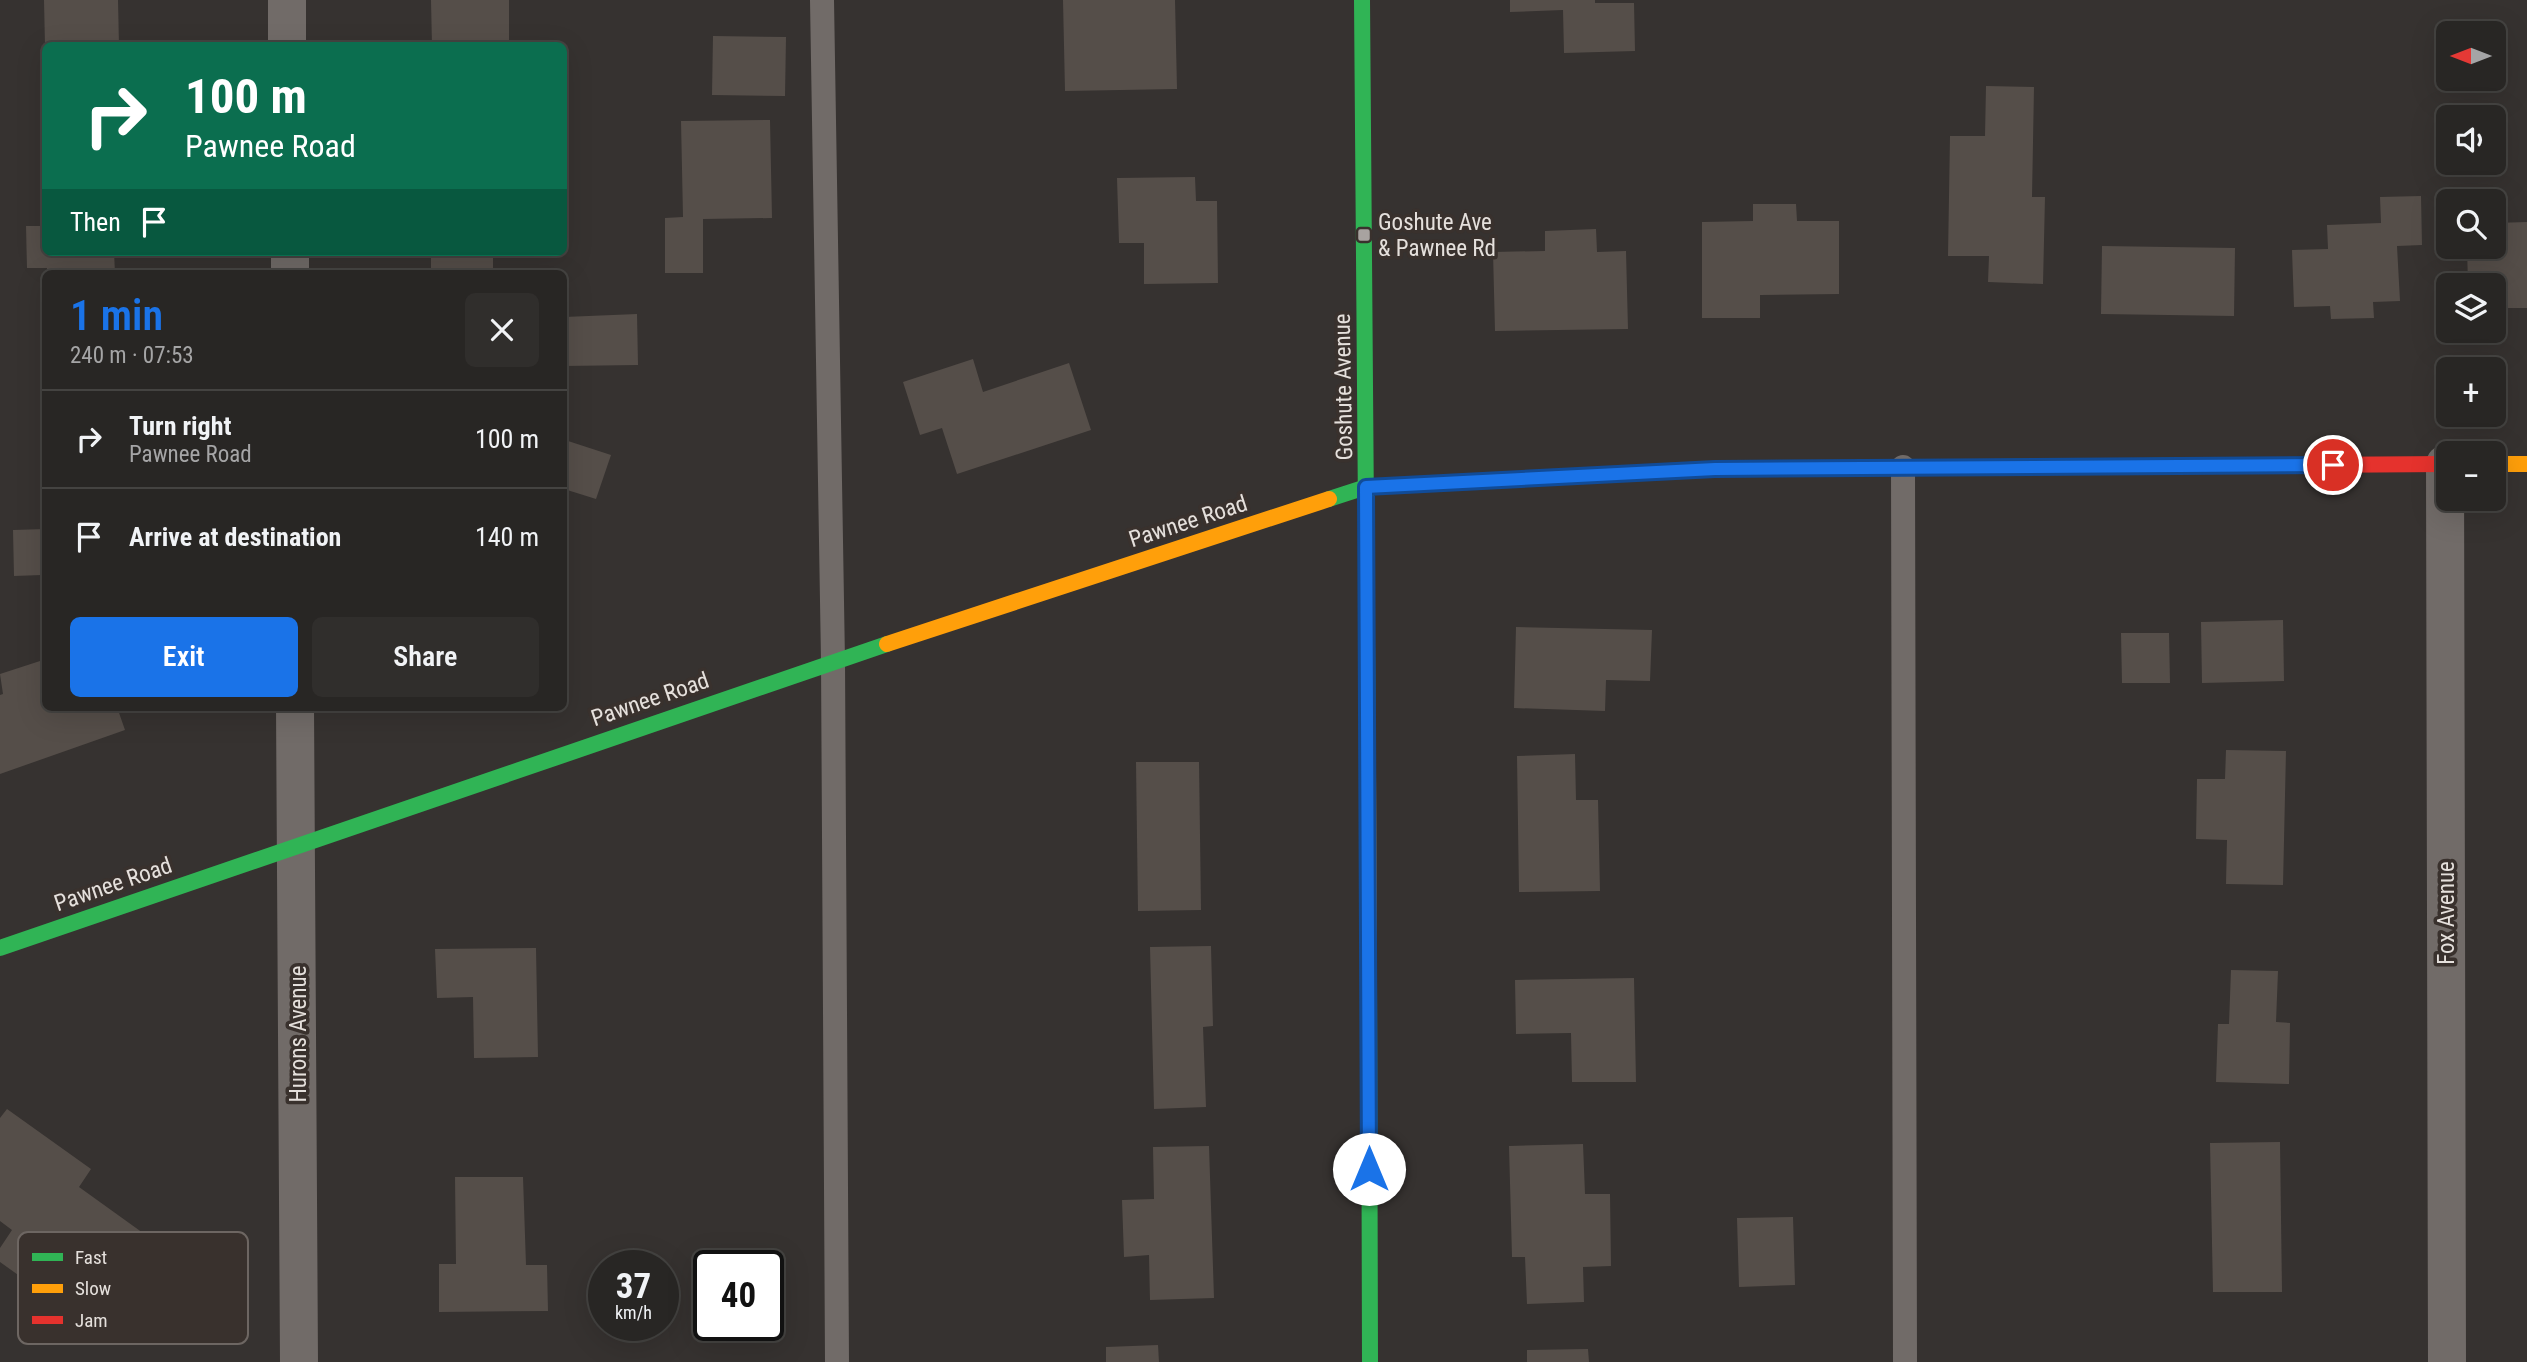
<!DOCTYPE html>
<html lang="en">
<head>
<meta charset="utf-8">
<style>
	:root { --surface:#282624; --page:#302e2c; --text:#f1f3f6; --muted:#a5a5a6; --line:#444341; --accent:#1a73e8 }
	body { margin:0; font-family:"Roboto Condensed",sans-serif; background:var(--page); color:var(--text); height:100vh; display:flex; flex-direction:column; font-size:26px; white-space:nowrap }
	* { box-sizing:border-box; margin:0 }
	p { font-size:23px; color:var(--muted) }
	.icon { flex:none; width:38px; height:38px; fill:none; stroke:currentColor; stroke-width:2; stroke-linecap:round; stroke-linejoin:round }
	.map { position:relative; flex:1; overflow:hidden }
	.sheet { position:absolute; left:42px; top:270px; width:525px; height:441px; display:flex; flex-direction:column; background:var(--surface); border-radius:10px; box-shadow:0 7px 28px #0002,0 0 0 2px var(--line) }
	.sheet>* { flex:none }
	.top-card { position:absolute; left:42px; top:42px; width:525px; height:214px; border-radius:10px; box-shadow:0 7px 28px #0002,0 0 0 2px var(--line); background:#0b6e4f; color:#fff; overflow:hidden }
	.needle { width:46px; rotate:270deg }
	.buttons { position:absolute; left:2436px; top:21px; display:grid; gap:14px }
	.buttons a { display:grid; place-items:center; width:70px; height:70px; border-radius:10px; background:var(--surface); box-shadow:0 7px 28px #0002,0 0 0 2px var(--line); font-size:35px }
	.speed { position:absolute; left:588px; top:1250px; display:flex; gap:14px; font-size:35px; font-weight:700; text-align:center }
	.speed>* { display:grid; place-content:center; width:91px; height:91px; border-radius:50%; background:var(--surface); box-shadow:0 7px 28px #0002,0 0 0 2px var(--line); line-height:1 }
	.speed small { font-size:18px; font-weight:400 }
	.speed .limit { border:4px solid #111; border-radius:10px; background:#fff; color:#111 }
	.pin { position:absolute; display:grid; place-items:center; width:60px; height:60px; color:#fff; margin:-30px; border:4px solid #fff; border-radius:50%; box-shadow:0 2px 7px #0007 }
	.me { position:absolute; width:77px; margin:-38px; rotate:0deg; stroke-linejoin:round; filter:drop-shadow(0 0 5px #0008) }
	.turn { display:flex; align-items:center; gap:24px; height:147px; padding:0 28px; font-size:32px }
	.turn .icon { width:91px; height:91px; stroke-width:2.5 }
	.turn b { display:block; font-size:49px; line-height:60px }
	.then { display:flex; align-items:center; height:66px; padding:0 28px; background:#0003; gap:14px; font-size:26px }
	.round { display:grid; place-items:center; flex:none; width:74px; height:74px; border-radius:10px; background:var(--page) }
	.headline { display:flex; align-items:center; justify-content:space-between; height:119px; padding:0 28px }
	h1 { font-size:42px; font-weight:600; line-height:52px; color:var(--accent) }
	.primary-button { display:flex; gap:14px; margin-top:auto; padding:14px 28px }
	.primary-button a { flex:1; height:80px; border-radius:10px; background:var(--accent); color:#fff; font-size:28px; font-weight:600; line-height:80px; text-align:center }
	.primary-button a+a { background:var(--page); color:var(--text) }
	ul { padding:0; list-style:none }
	li { display:flex; align-items:center; gap:21px; height:98px; padding:0 28px; border-top:2px solid var(--line) }
	li div { flex:1 }
	li b { display:block; font-size:26px }
	li em { font-style:normal }
	.map>svg:first-child { display:block }
</style>
</head>
<body>
<div class="map">
<svg width="2527" height="1362" viewBox="0 0 2527 1362">
	<rect width="100%" height="100%" fill="#363230"/>
	<g fill="#554e49">
		<polygon points="44,0 118,0 119,46 45,46"/>
		<polygon points="431,0 509,0 509,46 432,46"/>
		<polygon points="1063,0 1175,0 1177,89 1065,91"/>
		<polygon points="1510,0 1595,0 1595,3 1634,3 1635,51 1564,53 1563,10 1510,12"/>
		<polygon points="713,36 786,37 785,96 712,95"/>
		<polygon points="1986,86 2034,87 2032,197 2045,197 2043,284 1988,282 1989,256 1948,256 1950,136 1985,136"/>
		<polygon points="770,120 772,218 703,219 703,273 665,273 665,218 683,217 681,121"/>
		<polygon points="1195,177 1196,201 1217,201 1218,283 1144,284 1144,243 1119,243 1117,178"/>
		<polygon points="2421,196 2422,245 2397,246 2400,301 2373,302 2374,318 2331,319 2330,306 2294,307 2292,250 2328,249 2327,225 2381,223 2380,197"/>
		<polygon points="1753,204 1796,204 1797,221 1839,221 1839,294 1760,295 1760,318 1702,318 1702,222 1753,221"/>
		<polygon points="2527,222 2527,308 2494,308 2494,285 2468,285 2467,247 2494,247 2494,223"/>
		<polygon points="26,226 46,226 46,252 114,252 115,273 47,273 47,268 27,268"/>
		<polygon points="1596,229 1597,252 1626,251 1628,329 1495,331 1493,252 1545,251 1545,231"/>
		<polygon points="2102,246 2235,248 2234,316 2101,314"/>
		<rect x="431" y="252" width="62" height="21"/>
		<polygon points="637,314 638,365 564,366 564,317"/>
		<polygon points="973,359 983,392 1069,363 1091,430 957,474 942,428 920,435 903,382"/>
		<polygon points="565,440 611,455 596,499 564,489"/>
		<polygon points="46,529 46,563 42,563 42,575 14,576 13,530"/>
		<polygon points="2283,620 2284,681 2202,683 2201,622"/>
		<polygon points="1516,627 1652,630 1650,681 1606,680 1605,711 1514,708"/>
		<polygon points="2121,633 2169,633 2170,683 2122,683"/>
		<polygon points="40,661 46,677 46,707 117,707 125,730 0,774 0,695 3,694 0,674"/>
		<polygon points="2226,750 2286,751 2283,885 2226,884 2227,840 2196,839 2197,779 2225,779"/>
		<polygon points="1575,754 1576,800 1598,800 1600,891 1519,892 1517,756"/>
		<polygon points="1136,762 1199,762 1201,910 1138,911"/>
		<polygon points="1211,946 1213,1026 1203,1027 1206,1107 1154,1109 1150,947"/>
		<polygon points="536,948 538,1057 474,1058 473,997 437,998 435,949"/>
		<polygon points="2231,970 2278,971 2276,1022 2290,1023 2289,1084 2216,1082 2218,1024 2229,1024"/>
		<polygon points="1634,978 1636,1082 1572,1082 1571,1033 1516,1034 1515,980"/>
		<polygon points="7,1109 91,1169 79,1187 143,1233 99,1295 75,1277 56,1302 0,1262 0,1248 12,1230 0,1221 0,1118"/>
		<polygon points="2280,1142 2282,1292 2213,1292 2210,1143"/>
		<polygon points="1583,1144 1585,1194 1610,1194 1611,1266 1583,1267 1584,1302 1527,1304 1525,1257 1512,1257 1509,1146"/>
		<polygon points="1209,1146 1214,1298 1150,1300 1149,1255 1124,1257 1122,1200 1154,1199 1153,1147"/>
		<polygon points="455,1177 523,1177 526,1265 547,1265 548,1311 439,1312 439,1264 456,1264"/>
		<polygon points="1793,1217 1795,1285 1739,1287 1737,1218"/>
		<polygon points="1158,1345 1159,1362 1106,1362 1106,1347"/>
		<polygon points="1588,1349 1589,1362 1527,1362 1527,1350"/>
	</g>
	<g fill="none" stroke-linecap="round" stroke-linejoin="round">
		<g stroke="#716b68" stroke-width="24">
			<polyline points="822,0 833,661 837,1362"/>
			<polyline points="1903,467 1905,1362"/>
		</g>
		<g stroke="#716b68" stroke-width="38">
			<polyline points="287,0 287,46"/>
			<polyline points="290,252 290,273"/>
			<polyline points="2445,464 2447,1362"/>
			<polyline points="295,707 299,1362"/>
		</g>
		<g stroke="#30b455" stroke-width="16">
			<polyline points="1362,0 1368,771"/>
			<polyline points="1329,499 1366,487 1715,469 2305,465"/>
			<polyline points="0,948 887,644"/>
			<polyline points="1369,981 1370,1362"/>
		</g>
		<g stroke="#ff9f0a" stroke-width="16">
			<polyline points="2494,464 2527,464"/>
			<polyline points="887,644 1329,499"/>
			<polyline points="1368,771 1369,981"/>
		</g>
		<polyline stroke="#e5322d" stroke-width="16" points="2305,465 2448,464"/>
	</g>
	<g fill="none" stroke-linecap="round" stroke-linejoin="round">
		<defs>
			<polyline id="route" points="1369,1169 1366,487 1715,469 2333,465"/>
		</defs>
		<use href="#route" stroke="#114b97" stroke-width="18"/>
		<use href="#route" stroke="#1a73e8" stroke-width="12"/>
	</g>
	<rect fill="#a8a3a0" stroke="#39312d" stroke-width="2.5" x="1357" y="228" width="14" height="14" rx="3.5"/>
	<g text-anchor="middle" stroke-width="7" stroke-linejoin="round" paint-order="stroke">
		<g font-size="23" fill="#e5e0dc" stroke="#39312d" text-anchor="start">
			<text x="1378" y="230">Goshute Ave<tspan x="1378" dy="26">&amp; Pawnee Rd</tspan></text>
		</g>
		<g font-size="23" fill="#e5e0dc" stroke="#39312d">
			<text transform="translate(1343 387) rotate(-91)" y="8">Goshute Avenue</text>
			<text transform="translate(1188 521) rotate(-18)" y="8">Pawnee Road</text>
			<text transform="translate(650 699) rotate(-19)" y="8">Pawnee Road</text>
			<text transform="translate(113 884) rotate(-19)" y="8">Pawnee Road</text>
			<text transform="translate(2446 913) rotate(-90)" y="8">Fox Avenue</text>
			<text transform="translate(298 1034) rotate(-90)" y="8">Hurons Avenue</text>
		</g>
	</g>
	<rect x="18" y="1232" width="230" height="112" rx="10" fill="#39312d" stroke="#6d6662" stroke-width="2"/>
	<rect x="32" y="1253" width="31" height="8" fill="#30b455"/>
	<rect x="32" y="1284" width="31" height="9" fill="#ff9f0a"/>
	<rect x="32" y="1316" width="31" height="8" fill="#e5322d"/>
	<g font-size="19" fill="#e5e0dc">
		<text x="75" y="1264">Fast</text>
		<text x="75" y="1295">Slow</text>
		<text x="75" y="1327">Jam</text>
	</g>
</svg>
<div class="buttons">
<a><svg class="needle" viewBox="-14 -14 28 28"><path d="M0-13l5 13h-10z" fill="#e53935"/><path d="M0 13l5-13h-10z" fill="#a5a5a6"/></svg></a>
<a><svg class="icon" aria-label="sound" viewBox="0 0 24 24"><path d="M4 9h4l5-4v14l-5-4H4zM17 9q2 3 0 6"/></svg></a>
<a><svg class="icon" aria-label="search" viewBox="0 0 24 24"><circle cx="10" cy="10" r="6"/><path d="M15 15l6 6"/></svg></a>
<a><svg class="icon" aria-label="layers" viewBox="0 0 24 24"><path d="M12 4l9 5-9 5-9-5zM3 14l9 5 9-5"/></svg></a>
<a>+</a>
<a>−</a>
</div>
<div class="speed"><div>37<small>km/h</small></div><div class="limit">40</div></div>
<div class="pin" style="left:2333px;top:465px;background:#d93025"><svg class="icon" aria-label="arrive" viewBox="0 0 24 24"><path d="M6 21V4h12l-3 4 3 4H6"/></svg></div>
<svg class="me" style="left:1369px;top:1169px" viewBox="-20 -20 40 40"><circle r="19" fill="#fff"/><path d="M0-13L10 11 0 6-10 11z" fill="#1a73e8"/></svg>
<div class="top-card">
<div class="turn"><svg class="icon" aria-label="right" viewBox="0 0 24 24"><path d="M7 20v-9h11M14 6l5 5-5 5"/></svg><div><b>100 m</b>Pawnee Road</div></div>
<div class="then">Then<svg class="icon" aria-label="arrive" viewBox="0 0 24 24"><path d="M6 21V4h12l-3 4 3 4H6"/></svg></div>
</div>
<section class="sheet">
<div class="headline"><div><h1>1 min</h1><p>240 m · 07:53</p></div><a class="round"><svg class="icon" aria-label="close" viewBox="0 0 24 24"><path d="M6 6l12 12M18 6L6 18"/></svg></a></div>
<ul>
<li><svg class="icon" aria-label="right" viewBox="0 0 24 24"><path d="M7 20v-9h11M14 6l5 5-5 5"/></svg><div><b>Turn right</b><p>Pawnee Road</p></div><em>100 m</em></li>
<li><svg class="icon" aria-label="arrive" viewBox="0 0 24 24"><path d="M6 21V4h12l-3 4 3 4H6"/></svg><div><b>Arrive at destination</b></div><em>140 m</em></li>
</ul>
<div class="primary-button"><a>Exit</a><a>Share</a></div>
</section>
</div>
</body>
</html>
